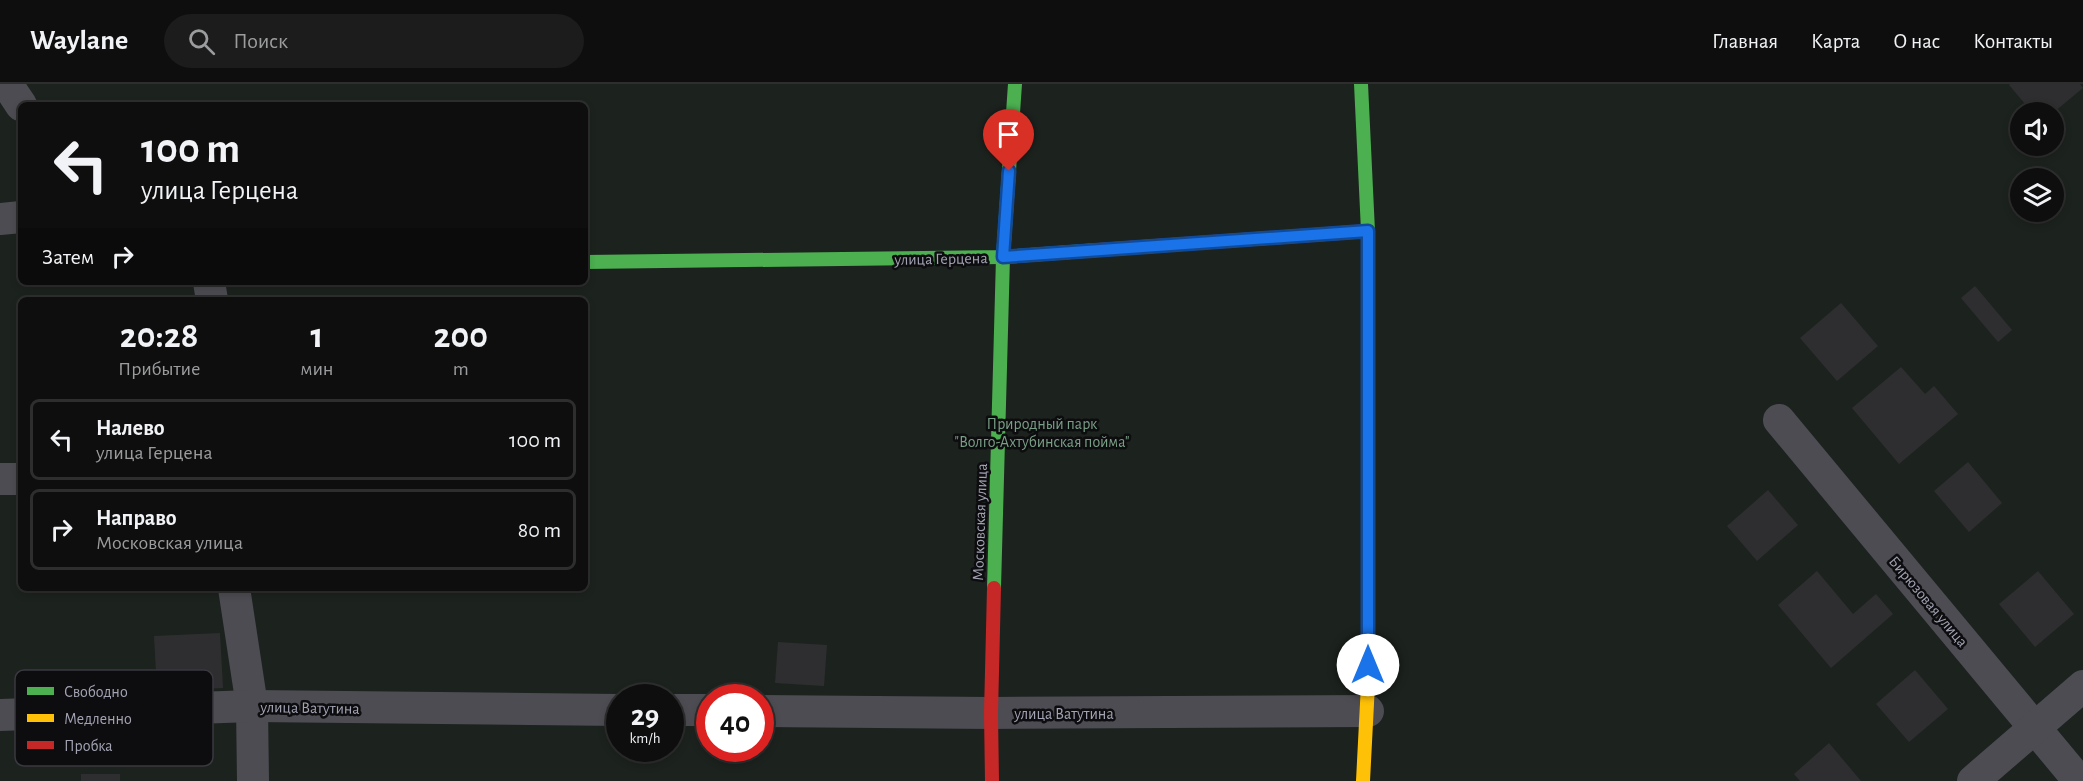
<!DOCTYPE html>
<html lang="ru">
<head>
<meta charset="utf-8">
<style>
	:root { --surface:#0e0e0e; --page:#1c1c1c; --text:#f1f3f6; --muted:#9b9c9e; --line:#2e2e2e }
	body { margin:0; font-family:"Alegreya Sans",sans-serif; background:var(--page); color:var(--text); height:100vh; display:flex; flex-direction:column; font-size:22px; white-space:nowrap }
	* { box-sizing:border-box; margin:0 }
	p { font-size:20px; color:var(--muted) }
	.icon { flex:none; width:33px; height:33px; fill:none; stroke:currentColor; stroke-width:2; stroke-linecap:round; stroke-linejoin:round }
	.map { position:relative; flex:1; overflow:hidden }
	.sheet { position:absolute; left:18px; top:213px; width:570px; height:294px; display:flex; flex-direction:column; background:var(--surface); border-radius:9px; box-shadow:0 3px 9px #0003,0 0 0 2px var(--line) }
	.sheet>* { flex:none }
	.banner { position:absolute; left:18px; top:18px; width:570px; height:183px; border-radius:9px; box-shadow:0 3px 9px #0003,0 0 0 2px var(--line); background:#0e0e0e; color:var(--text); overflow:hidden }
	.tools { position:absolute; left:2010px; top:18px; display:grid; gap:12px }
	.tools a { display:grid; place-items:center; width:54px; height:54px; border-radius:50%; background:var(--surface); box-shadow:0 3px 9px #0003,0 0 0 2px var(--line); font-size:30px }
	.speed { position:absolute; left:606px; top:600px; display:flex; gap:12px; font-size:30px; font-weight:700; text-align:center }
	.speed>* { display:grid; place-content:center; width:78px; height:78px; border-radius:50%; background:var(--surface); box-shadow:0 3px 9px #0003,0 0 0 2px var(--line); line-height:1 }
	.speed small { font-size:15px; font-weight:400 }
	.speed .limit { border:9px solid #d22; background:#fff; color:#111 }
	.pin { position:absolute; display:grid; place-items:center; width:51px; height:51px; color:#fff; margin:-62px -26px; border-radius:50% 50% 50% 0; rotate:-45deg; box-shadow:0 0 6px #0007 }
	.pin .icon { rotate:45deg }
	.me { position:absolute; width:66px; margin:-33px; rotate:0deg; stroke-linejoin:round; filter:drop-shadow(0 0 4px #0008) }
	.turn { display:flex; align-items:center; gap:21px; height:126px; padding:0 24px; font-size:27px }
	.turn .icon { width:78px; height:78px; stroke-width:2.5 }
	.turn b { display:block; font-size:42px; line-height:51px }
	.then { display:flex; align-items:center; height:57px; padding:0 24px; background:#0003; gap:12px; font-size:22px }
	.eta { display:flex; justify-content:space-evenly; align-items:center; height:102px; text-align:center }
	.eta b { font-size:36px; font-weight:700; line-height:42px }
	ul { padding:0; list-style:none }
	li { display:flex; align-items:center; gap:18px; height:81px; margin:0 12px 9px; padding:0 12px; border:3px solid var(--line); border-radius:9px }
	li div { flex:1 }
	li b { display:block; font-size:22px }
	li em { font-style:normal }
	header { display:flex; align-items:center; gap:36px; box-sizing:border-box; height:84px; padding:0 30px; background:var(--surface); border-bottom:2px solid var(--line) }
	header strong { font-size:28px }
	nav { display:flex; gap:33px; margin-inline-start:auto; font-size:21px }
	.search { width:420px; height:54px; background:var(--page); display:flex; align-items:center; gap:15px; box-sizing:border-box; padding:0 21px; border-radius:33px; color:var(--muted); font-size:22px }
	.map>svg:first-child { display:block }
</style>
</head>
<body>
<header>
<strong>Waylane</strong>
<div class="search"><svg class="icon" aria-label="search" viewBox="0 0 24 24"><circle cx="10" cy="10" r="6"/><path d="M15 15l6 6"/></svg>Поиск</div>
<nav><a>Главная</a><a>Карта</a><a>О нас</a><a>Контакты</a></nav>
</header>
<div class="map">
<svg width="2083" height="697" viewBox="0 0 2083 697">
	<rect width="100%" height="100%" fill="#121212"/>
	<path fill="#1c221e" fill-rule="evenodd" d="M0,0H2083V697H0ZM21,21H585V198H21ZM2020,28H2054V62H2020ZM2020,94H2054V128H2020ZM21,216H585V504H21ZM620,614H670V664H620ZM710,614H760V664H710Z"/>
	<g fill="#2e2e30">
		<polygon points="2010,0 2080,0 2083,4 2054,28 2032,28 2009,1"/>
		<polygon points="1975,202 2012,246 1998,258 1961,214"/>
		<polygon points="1841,219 1878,262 1837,297 1800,254"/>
		<polygon points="1901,283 1925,310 1934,302 1958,330 1899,380 1852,324"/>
		<polygon points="1968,378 2002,419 1969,448 1934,407"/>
		<polygon points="1768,406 1798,441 1757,477 1727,442"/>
		<polygon points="1817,487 1853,530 1876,510 1893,530 1831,584 1778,521"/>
		<polygon points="2038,487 2074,530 2035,563 1999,520"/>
		<polygon points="220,549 223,604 157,607 154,552"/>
		<polygon points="778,558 827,561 824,602 775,599"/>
		<polygon points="1915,586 1948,625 1909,658 1876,620"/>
		<polygon points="1829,659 1861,697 1800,697 1794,690"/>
		<rect x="81" y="690" width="39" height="7"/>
	</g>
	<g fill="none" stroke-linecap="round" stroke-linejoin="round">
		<g stroke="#4c4c52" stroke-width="32">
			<polyline points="7,0 21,21"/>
			<polyline points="0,135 21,133"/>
			<polyline points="209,198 212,216"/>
			<polyline points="1779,336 2079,697"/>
			<polyline points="0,395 21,395"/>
			<polyline points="234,504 252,622 253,697"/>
			<polyline points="670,626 710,626"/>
			<polyline points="760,627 991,629 1368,627"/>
			<polyline points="0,631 252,622 620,626"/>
			<polyline points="1973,697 2083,602"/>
		</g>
		<g stroke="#4caf50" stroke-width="14">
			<polyline points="1361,0 1368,147 1368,600"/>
			<polyline points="585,178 1003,173 1098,166"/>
			<polyline points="994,504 1003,173 1015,0"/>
		</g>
		<polyline stroke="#ffc107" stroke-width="14" points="1363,697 1368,600"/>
		<g stroke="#c62828" stroke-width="14">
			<polyline points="1098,166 1368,147"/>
			<polyline points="992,697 991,629 994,504"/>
		</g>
	</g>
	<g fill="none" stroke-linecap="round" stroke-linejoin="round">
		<defs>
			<polyline id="route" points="1009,87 1003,173 1368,147 1368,581"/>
		</defs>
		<use href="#route" stroke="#114b97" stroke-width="15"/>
		<use href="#route" stroke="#1a73e8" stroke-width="10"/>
	</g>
	<g text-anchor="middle" stroke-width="5" stroke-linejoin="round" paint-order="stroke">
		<g font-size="16" fill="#a2a3b3" stroke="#0d0c0e">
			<text transform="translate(941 174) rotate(-1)" y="6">улица Герцена</text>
			<text transform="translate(979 438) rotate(-88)" y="6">Московская улица</text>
			<text transform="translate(1929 517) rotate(50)" y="6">Бирюзовая улица</text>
			<text transform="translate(310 623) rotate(1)" y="6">улица Ватутина</text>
			<text x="1064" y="635">улица Ватутина</text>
		</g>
		<g font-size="16" fill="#799f86" stroke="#0d0c0e">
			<text x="1042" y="345">Природный парк<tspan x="1042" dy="18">"Волго-Ахтубинская пойма"</tspan></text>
		</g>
	</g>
	<rect x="15" y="586" width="198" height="96" rx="9" fill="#0d0c0e" stroke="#3a3940" stroke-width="1.5"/>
	<rect x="27" y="603" width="27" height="8" fill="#4caf50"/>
	<rect x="27" y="630" width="27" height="8" fill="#ffc107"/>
	<rect x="27" y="657" width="27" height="8" fill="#c62828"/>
	<g font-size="16" fill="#a2a3b3">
		<text x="64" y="613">Свободно</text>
		<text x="64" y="640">Медленно</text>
		<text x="64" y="667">Пробка</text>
	</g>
</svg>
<div class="tools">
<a><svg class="icon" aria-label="sound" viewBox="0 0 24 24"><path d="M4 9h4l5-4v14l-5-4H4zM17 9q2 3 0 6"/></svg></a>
<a><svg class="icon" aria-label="layers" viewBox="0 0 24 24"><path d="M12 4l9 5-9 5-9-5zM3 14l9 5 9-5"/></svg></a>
</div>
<div class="speed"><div>29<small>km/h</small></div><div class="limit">40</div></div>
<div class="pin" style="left:1009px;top:87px;background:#d93025"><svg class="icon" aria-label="arrive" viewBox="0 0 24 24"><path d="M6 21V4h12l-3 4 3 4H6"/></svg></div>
<svg class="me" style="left:1368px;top:581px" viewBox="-20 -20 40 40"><circle r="19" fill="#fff"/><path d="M0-13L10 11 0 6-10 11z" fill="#1a73e8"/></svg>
<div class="banner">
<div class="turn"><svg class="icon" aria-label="left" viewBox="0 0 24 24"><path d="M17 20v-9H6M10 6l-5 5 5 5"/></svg><div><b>100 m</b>улица Герцена</div></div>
<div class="then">Затем<svg class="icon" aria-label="right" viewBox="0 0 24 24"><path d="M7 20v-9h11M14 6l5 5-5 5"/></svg></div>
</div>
<section class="sheet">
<div class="eta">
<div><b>20:28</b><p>Прибытие</p></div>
<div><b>1</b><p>мин</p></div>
<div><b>200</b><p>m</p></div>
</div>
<ul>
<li><svg class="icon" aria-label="left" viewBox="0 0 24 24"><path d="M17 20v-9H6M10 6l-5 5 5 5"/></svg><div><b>Налево</b><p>улица Герцена</p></div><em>100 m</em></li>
<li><svg class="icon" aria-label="right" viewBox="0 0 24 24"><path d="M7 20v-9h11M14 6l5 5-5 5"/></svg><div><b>Направо</b><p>Московская улица</p></div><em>80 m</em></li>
</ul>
</section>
</div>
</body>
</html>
